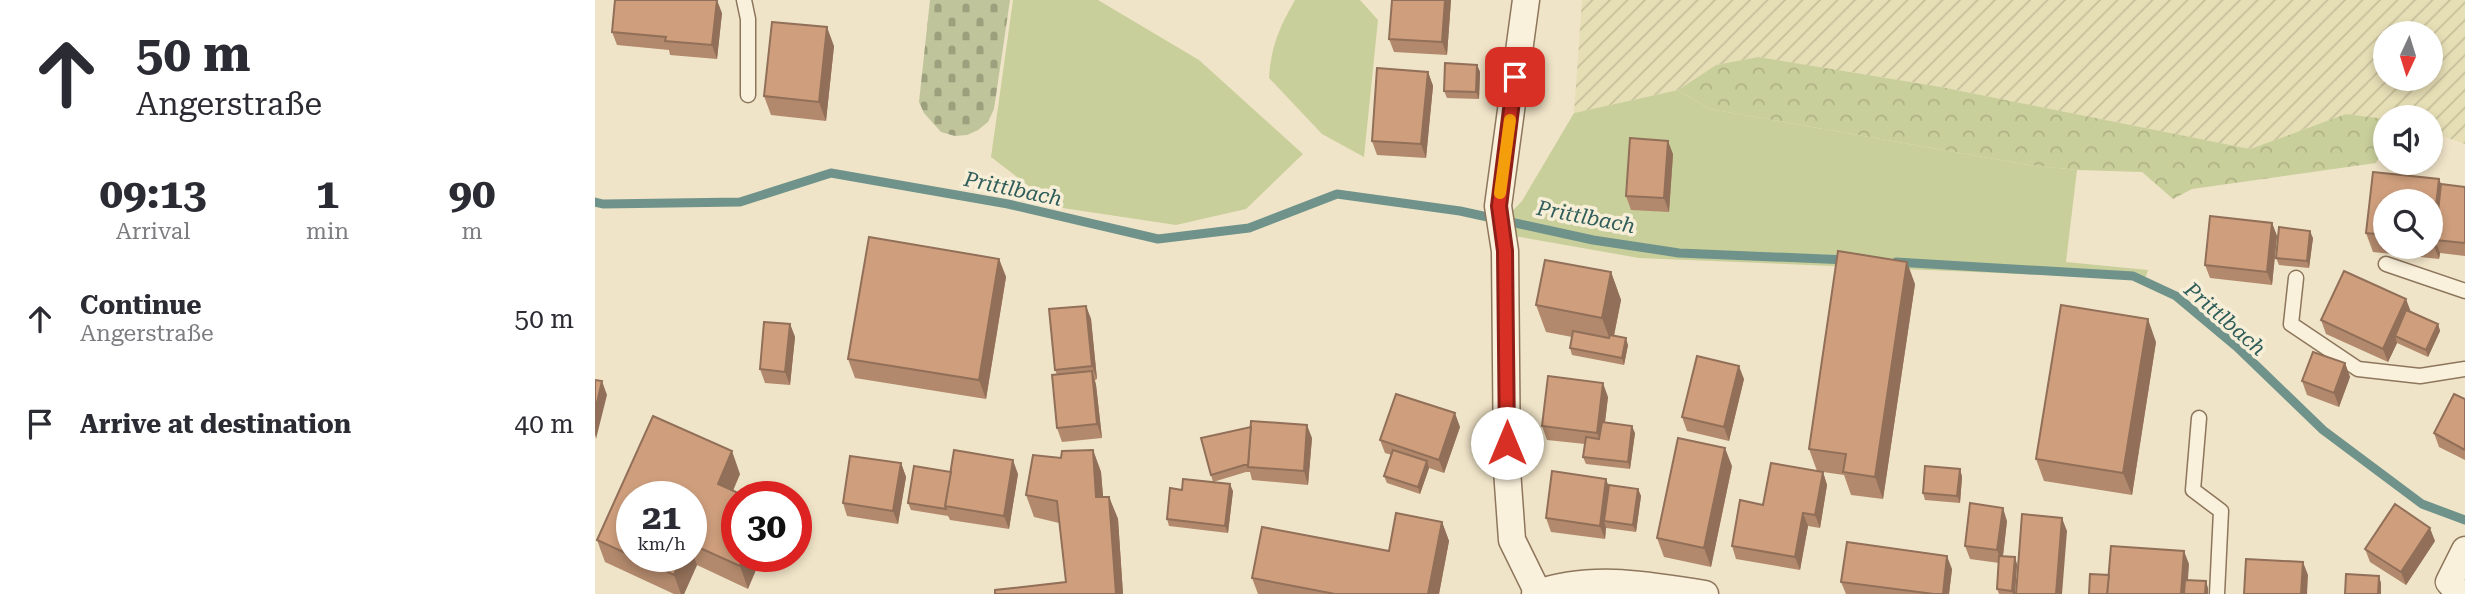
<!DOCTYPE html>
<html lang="en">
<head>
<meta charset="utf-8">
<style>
	:root { --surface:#fff; --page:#f2f2f3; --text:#2b2b33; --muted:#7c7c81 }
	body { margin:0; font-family:"Roboto Serif",serif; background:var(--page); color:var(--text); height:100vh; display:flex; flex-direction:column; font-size:26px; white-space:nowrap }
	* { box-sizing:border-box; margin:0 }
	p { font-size:23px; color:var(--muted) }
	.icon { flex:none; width:38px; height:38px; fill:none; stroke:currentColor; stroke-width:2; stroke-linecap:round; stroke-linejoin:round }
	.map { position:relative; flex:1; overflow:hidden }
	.details { display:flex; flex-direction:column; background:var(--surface); width:595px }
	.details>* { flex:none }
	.banner { background:#fff; color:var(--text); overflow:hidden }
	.needle { width:46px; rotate:184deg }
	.fabs { position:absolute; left:1778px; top:21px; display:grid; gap:14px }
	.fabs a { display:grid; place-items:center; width:70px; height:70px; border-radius:50%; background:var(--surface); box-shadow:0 4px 10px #0003; font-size:35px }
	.speed { position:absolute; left:21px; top:481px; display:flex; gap:14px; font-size:35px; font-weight:700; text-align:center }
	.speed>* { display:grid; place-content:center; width:91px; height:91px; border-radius:50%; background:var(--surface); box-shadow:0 4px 10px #0003; line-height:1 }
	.speed small { font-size:18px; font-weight:400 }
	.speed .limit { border:10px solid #d22; background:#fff; color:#111 }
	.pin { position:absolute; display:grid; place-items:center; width:60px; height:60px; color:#fff; margin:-30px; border-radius:14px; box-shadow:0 4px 10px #0006 }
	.me { position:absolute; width:77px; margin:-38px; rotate:0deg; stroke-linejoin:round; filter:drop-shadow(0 0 5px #0008) }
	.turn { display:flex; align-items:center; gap:24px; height:147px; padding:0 21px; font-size:32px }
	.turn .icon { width:91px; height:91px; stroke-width:2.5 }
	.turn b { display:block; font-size:49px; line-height:60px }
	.eta { display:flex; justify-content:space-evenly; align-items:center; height:119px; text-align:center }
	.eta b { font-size:42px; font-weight:700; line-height:49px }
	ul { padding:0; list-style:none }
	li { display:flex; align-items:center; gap:21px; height:105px; padding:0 21px }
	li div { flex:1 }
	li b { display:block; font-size:26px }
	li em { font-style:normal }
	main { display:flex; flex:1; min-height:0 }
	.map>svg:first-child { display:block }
</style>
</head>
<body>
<main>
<section class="details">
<div class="banner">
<div class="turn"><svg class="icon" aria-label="ahead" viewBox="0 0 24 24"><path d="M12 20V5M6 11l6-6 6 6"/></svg><div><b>50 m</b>Angerstraße</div></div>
</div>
<div class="eta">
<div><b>09:13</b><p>Arrival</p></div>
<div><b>1</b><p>min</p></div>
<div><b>90</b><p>m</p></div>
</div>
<ul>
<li><svg class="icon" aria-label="ahead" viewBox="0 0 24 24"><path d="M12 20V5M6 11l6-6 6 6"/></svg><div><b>Continue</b><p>Angerstraße</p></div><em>50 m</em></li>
<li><svg class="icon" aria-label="arrive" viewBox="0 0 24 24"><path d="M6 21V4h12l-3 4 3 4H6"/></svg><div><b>Arrive at destination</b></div><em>40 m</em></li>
</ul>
</section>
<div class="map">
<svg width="1870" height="594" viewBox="0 0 1870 594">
	<defs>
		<pattern id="farmland-furrows" width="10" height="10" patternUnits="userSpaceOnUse" patternTransform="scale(1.75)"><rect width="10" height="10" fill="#e6deb5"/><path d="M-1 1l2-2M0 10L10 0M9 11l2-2" fill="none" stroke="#c6bf9b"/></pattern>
		<pattern id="forest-crowns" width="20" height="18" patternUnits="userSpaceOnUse" patternTransform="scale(1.75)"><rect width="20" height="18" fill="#c9cf9b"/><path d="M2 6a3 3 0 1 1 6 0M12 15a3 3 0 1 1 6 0" fill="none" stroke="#aeb285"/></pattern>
		<pattern id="cemetery-stones" width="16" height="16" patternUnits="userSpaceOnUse" patternTransform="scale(1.75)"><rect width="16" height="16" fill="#bfc49a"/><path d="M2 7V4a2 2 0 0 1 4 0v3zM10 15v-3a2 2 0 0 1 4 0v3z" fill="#9ca07d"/></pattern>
	</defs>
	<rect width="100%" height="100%" fill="#f0e4c8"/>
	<path fill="url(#farmland-furrows)" fill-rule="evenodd" d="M987,0H1870V144L1836,132V117L1790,119L1751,114L1655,149L1346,87L1163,57L1121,65L1083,90L979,113ZM1790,33H1836V79H1790Z"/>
	<g fill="#c9cf9b">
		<polygon points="418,0 503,0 604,60 708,154 651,209 581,225 461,207 396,157"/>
		<path d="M700,0H765L783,20L769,157L727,134L674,78C676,46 684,28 700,0Z"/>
		<polygon points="1083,90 1115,109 1434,165 1482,170 1471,262 1553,270 1550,279 1044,258 897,232 927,201 979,113"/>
	</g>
	<polygon fill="url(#forest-crowns)" points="1163,57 1346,87 1655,149 1751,114 1790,119 1790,146 1781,163 1597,189 1578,199 1547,172 1482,170 1434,165 1115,109 1083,90 1121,65"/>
	<polygon fill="url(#cemetery-stones)" points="335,0 415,0 399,109 393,122 383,130 372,135 360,136 346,132 329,113 324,102"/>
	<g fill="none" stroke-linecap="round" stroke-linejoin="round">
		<g stroke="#6f938a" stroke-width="9">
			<polyline points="0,202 8,204 145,202 236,173 413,204 563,239 654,228 742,194 865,211 998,240 1084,253 1253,260"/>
			<polyline points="1301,262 1538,276 1581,296 1642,347 1728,430 1827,504 1870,520"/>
		</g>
		<defs>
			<g id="lane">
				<polyline points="149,0 153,19 153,95"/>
				<polyline points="1791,264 1870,291"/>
				<polyline points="1701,278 1696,324 1763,369 1825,376 1870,369"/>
				<polyline points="1604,418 1598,490 1626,511 1622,594"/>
			</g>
			<g id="street">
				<polyline points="931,0 903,206 910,251 912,470 917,540 943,593"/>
				<path d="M940,594C996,574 1053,585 1110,594"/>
				<polyline points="1865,594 1854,582 1870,550"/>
			</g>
		</defs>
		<use href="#lane" stroke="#8d765c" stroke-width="17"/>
		<use href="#street" stroke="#8d765c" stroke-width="29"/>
		<use href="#lane" stroke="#faf1dc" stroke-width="14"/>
		<use href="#street" stroke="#faf1dc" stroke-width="26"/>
	</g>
	<g fill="#b2896c" fill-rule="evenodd">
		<polygon points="797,0 856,0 852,55 799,52 794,39"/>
		<polygon points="127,13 122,59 75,55 74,50 22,45 17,32"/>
		<polygon points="239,46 231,121 176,115 169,96"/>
		<polygon points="882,65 885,72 884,99 852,98 849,91"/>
		<polygon points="833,72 838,86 831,158 782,155 777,141"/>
		<polygon points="1078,154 1074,212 1036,210 1031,196"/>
		<path d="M1778,172L1844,179L1846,184L1870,187V256L1845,253L1844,259L1778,252L1771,233ZM1790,201H1836V247H1790Z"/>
		<polygon points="1677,223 1682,236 1677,285 1615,278 1610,265"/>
		<polygon points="1718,238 1714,268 1684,265 1681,258"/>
		<polygon points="404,259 411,277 391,399 260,378 253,359"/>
		<polygon points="1016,272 1026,300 1019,336 1033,345 1029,365 977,355 975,348 977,337 951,332 941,305"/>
		<polygon points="1320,284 1288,499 1256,495 1249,475 1228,472 1232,485 1225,528 1213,526 1205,570 1141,559 1137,546 1222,471 1214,449"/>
		<polygon points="491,306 496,319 502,379 500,380 501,385 507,438 467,442 462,428 462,375 460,370"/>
		<polygon points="1816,311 1843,324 1845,331 1833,357 1802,343 1793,362 1731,334 1726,320"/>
		<polygon points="195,324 200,337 195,385 170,383 165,369"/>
		<polygon points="1561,342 1537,495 1449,481 1441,459"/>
		<polygon points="1750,363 1755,377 1744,407 1712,395 1707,381"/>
		<polygon points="1149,379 1134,441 1092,431 1087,417"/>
		<polygon points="1013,397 1010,422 1040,433 1035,469 991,464 988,457 990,444 952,440 947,426"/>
		<polygon points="1870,399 1870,460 1844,447 1839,433"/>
		<polygon points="865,427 849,473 834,468 825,494 792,483 789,476 797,455 790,453 785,440"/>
		<polygon points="717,438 713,485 657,480 655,472 651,472 618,482 616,475"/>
		<polygon points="498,450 506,472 508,497 514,497 523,519 528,594 400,594 471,582 464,523 439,517 431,495 466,458"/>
		<polygon points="306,463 311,477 303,524 252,516 248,503"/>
		<polygon points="1137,466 1116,567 1069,557 1062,538"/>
		<polygon points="1365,469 1367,477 1365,503 1330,500 1328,493"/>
		<path d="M145,474L138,491L153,589L102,565L89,594H79L10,562L2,540ZM96,497V556H37Z"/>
		<polygon points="423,474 414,529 355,520 353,516 316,510 313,503"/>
		<polygon points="1014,485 1043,489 1046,496 1041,532 1011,528 1010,539 956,532 951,518"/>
		<polygon points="587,490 638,491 633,533 574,526 572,519"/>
		<polygon points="1412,521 1408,556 1422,564 1420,594 1404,594 1402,589 1404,563 1375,559 1370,546"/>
		<polygon points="847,522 854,541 844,594 663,594 657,578 794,551"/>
		<polygon points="1840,541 1811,585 1775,562 1770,549"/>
		<polygon points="1357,569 1354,594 1251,594 1246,582"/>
	</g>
	<g fill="#916f58">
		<polygon points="122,0 127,13 122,59 117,45"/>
		<polygon points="850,0 856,0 852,55 847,42"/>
		<polygon points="232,27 239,46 231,121 224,102"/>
		<polygon points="882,65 885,72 884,99 881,92"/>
		<polygon points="833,72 838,86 831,158 826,144"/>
		<polygon points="1073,141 1078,154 1074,212 1069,198"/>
		<polygon points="1844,179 1851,198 1840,240 1845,253 1844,259 1837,241"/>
		<polygon points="1677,223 1682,236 1677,285 1672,272"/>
		<polygon points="1715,231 1718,238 1714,268 1712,261"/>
		<polygon points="404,259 411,277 391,399 384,380"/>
		<polygon points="1312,262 1320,284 1288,499 1280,477"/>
		<polygon points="1016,272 1026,300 1017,345 1007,318"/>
		<polygon points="1811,299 1816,312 1800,336 1802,343 1793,362 1788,349"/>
		<polygon points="491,306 496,319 502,379 497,366"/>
		<polygon points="1553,319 1561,342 1537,495 1528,473"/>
		<polygon points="195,324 200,337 195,385 190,372"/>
		<polygon points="1843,324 1845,331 1833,357 1831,350"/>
		<polygon points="1031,338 1033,345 1029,365 1027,358"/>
		<polygon points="1750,363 1755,377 1744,407 1739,393"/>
		<polygon points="1144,366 1149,379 1134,441 1129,427"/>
		<polygon points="497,371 501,385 507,438 502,424"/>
		<polygon points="7,381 12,395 1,439 0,434 0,411"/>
		<polygon points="1008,383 1013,397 1007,446 1002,433"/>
		<polygon points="860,413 865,427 849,473 844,460"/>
		<polygon points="712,425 717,438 713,485 709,471"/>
		<polygon points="1037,426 1040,433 1035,469 1033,462"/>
		<polygon points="1130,448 1137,466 1116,567 1109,548"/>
		<polygon points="498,450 506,472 510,519 501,497"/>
		<polygon points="137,451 145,474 131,506 123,484"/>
		<polygon points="418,460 423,474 414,529 409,516"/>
		<polygon points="832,461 834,468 825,494 823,487"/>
		<polygon points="306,463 311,477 303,524 298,511"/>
		<polygon points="1365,469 1367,477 1365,503 1362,496"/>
		<polygon points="1228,472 1232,485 1225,528 1220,515"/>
		<polygon points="1011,479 1016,492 1009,521 1011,528 1010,539 1005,526"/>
		<polygon points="635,484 638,491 633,533 630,526"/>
		<polygon points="1043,489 1046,496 1041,532 1038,525"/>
		<polygon points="514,497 523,519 528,594 521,594"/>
		<polygon points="1408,508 1412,521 1407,563 1402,550"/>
		<polygon points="1208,513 1213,526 1205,570 1200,557"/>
		<polygon points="1467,518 1472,531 1467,594 1461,594"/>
		<polygon points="847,522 854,541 844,594 833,594"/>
		<polygon points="1835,528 1840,541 1811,585 1806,572"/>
		<polygon points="96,549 102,565 89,594 86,594 79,575 87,556 96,556"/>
		<polygon points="1589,551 1594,564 1592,594 1586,594"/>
		<polygon points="149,556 167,556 153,589 145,566"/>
		<polygon points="1352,556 1357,569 1354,594 1348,594"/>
		<polygon points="1420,557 1422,564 1420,594 1418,594 1417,591"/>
		<polygon points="1708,562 1713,575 1712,594 1706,594"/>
		<polygon points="1784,576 1786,583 1786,594 1783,594"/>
		<polygon points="1611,581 1613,588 1613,594 1610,594"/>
	</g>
	<g fill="#cf9f7d" stroke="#916f58" stroke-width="2">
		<polygon points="20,0 122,0 117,45 70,41 71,37 17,32"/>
		<polygon points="797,0 850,0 847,42 794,39"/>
		<polygon points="177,22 232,27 224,102 169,96"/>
		<polygon points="850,63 882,65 881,92 849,91"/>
		<polygon points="782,68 833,72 826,144 777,141"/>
		<polygon points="1035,138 1073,141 1069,198 1031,196"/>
		<polygon points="1778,172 1844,179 1837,241 1836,240 1836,201 1790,201 1790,235 1771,233"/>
		<polygon points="1846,184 1870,187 1870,243 1840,240"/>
		<polygon points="1615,216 1677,223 1672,272 1610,265"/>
		<polygon points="1684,227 1715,231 1712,261 1681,258"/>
		<polygon points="274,237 404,259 384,380 253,359"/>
		<polygon points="1243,251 1312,262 1280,477 1248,472 1251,454 1214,449"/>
		<polygon points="950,260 1016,272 1007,318 941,305"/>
		<polygon points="1749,271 1811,299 1788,349 1726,320"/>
		<polygon points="1466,305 1553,319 1528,473 1441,459"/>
		<polygon points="491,306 497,366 460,370 454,309"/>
		<polygon points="1811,310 1843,324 1831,350 1800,336"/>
		<polygon points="169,322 195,324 190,372 165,369"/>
		<polygon points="978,331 1014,338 1015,335 1031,338 1027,358 975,348"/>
		<polygon points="1718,352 1750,363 1739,393 1707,381"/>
		<polygon points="1102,356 1144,366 1129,427 1087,417"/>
		<polygon points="497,371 502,424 462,428 457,375"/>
		<polygon points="953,376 1008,383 1002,433 947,426"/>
		<polygon points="0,380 7,381 0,411"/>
		<polygon points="801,394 860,413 844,460 785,440"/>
		<polygon points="1859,394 1870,399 1870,450 1839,433"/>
		<polygon points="58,416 137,451 123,484 152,497 142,497 142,556 149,556 145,566 96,544 96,497 37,497 37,556 2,540"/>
		<polygon points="656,421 712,425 709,471 653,467"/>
		<polygon points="1007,422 1037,426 1033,462 988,457 991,437 1004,439"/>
		<polygon points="656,427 653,465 649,465 616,475 606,438"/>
		<polygon points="1083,438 1130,448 1109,548 1062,538"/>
		<polygon points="359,450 418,460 409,516 350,506"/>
		<polygon points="498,450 501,497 514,497 521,594 400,594 400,590 471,582 462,501 431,495 438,455 466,458 467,451"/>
		<polygon points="798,450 832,461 823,487 789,476"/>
		<polygon points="255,456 306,463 298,511 248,503"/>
		<polygon points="1176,463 1228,472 1220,515 1208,513 1200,557 1137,546 1145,500 1168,505"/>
		<polygon points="319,466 356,472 350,506 351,509 313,503"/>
		<polygon points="1330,466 1365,469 1362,496 1328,493"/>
		<polygon points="957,471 1011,479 1005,526 951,518"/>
		<polygon points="588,479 635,484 630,526 572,519 575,488 587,490"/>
		<polygon points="1014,485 1043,489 1038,525 1009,521"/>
		<polygon points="1375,503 1408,508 1402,550 1370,546"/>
		<polygon points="1800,504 1835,528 1806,572 1770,549"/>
		<polygon points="801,513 847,522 833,594 740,594 657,578 667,527 794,551"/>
		<polygon points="1427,514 1467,518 1461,594 1421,594"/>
		<polygon points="1252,542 1352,556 1348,594 1339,594 1246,582"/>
		<polygon points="1516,546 1589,551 1586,594 1512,594"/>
		<polygon points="38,556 87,556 79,575"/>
		<polygon points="1404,556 1420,557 1417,591 1402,589"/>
		<polygon points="1651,559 1708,562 1706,594 1649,594"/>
		<polygon points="1495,574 1514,575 1512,594 1494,594"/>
		<polygon points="1751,574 1784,576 1783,594 1750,594"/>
		<polygon points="1590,580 1611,581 1610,594 1589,594"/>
	</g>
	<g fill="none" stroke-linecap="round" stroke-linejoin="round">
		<defs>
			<polyline id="route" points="912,443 910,251 904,206 920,77"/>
		</defs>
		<use href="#route" stroke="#8d1f18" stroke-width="18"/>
		<use href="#route" stroke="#d93025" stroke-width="12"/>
		<polyline stroke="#f59e0b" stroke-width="12" points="905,193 915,120"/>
	</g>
	<g text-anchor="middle" stroke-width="7" stroke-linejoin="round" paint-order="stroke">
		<g font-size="21" font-style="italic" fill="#2f5d5a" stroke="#f7eed8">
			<text transform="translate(418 189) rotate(12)" y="7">Prittlbach</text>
			<text transform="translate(991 217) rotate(11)" y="7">Prittlbach</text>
			<text transform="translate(1630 319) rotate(41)" y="7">Prittlbach</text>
		</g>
	</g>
</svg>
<div class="fabs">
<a><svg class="needle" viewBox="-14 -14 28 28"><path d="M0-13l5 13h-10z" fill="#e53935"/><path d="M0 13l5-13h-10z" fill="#7c7c81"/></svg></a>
<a><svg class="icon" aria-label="sound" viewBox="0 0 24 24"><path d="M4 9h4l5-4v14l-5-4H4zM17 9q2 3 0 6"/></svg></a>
<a><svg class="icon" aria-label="search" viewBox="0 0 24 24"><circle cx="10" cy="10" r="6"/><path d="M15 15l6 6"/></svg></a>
</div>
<div class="speed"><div>21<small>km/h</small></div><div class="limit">30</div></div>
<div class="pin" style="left:920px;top:77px;background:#d93025"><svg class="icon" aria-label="arrive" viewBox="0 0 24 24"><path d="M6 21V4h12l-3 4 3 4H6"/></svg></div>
<svg class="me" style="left:912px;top:443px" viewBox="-20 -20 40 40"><circle r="19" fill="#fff"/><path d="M0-13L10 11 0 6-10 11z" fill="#d93025"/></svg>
</div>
</main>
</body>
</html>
